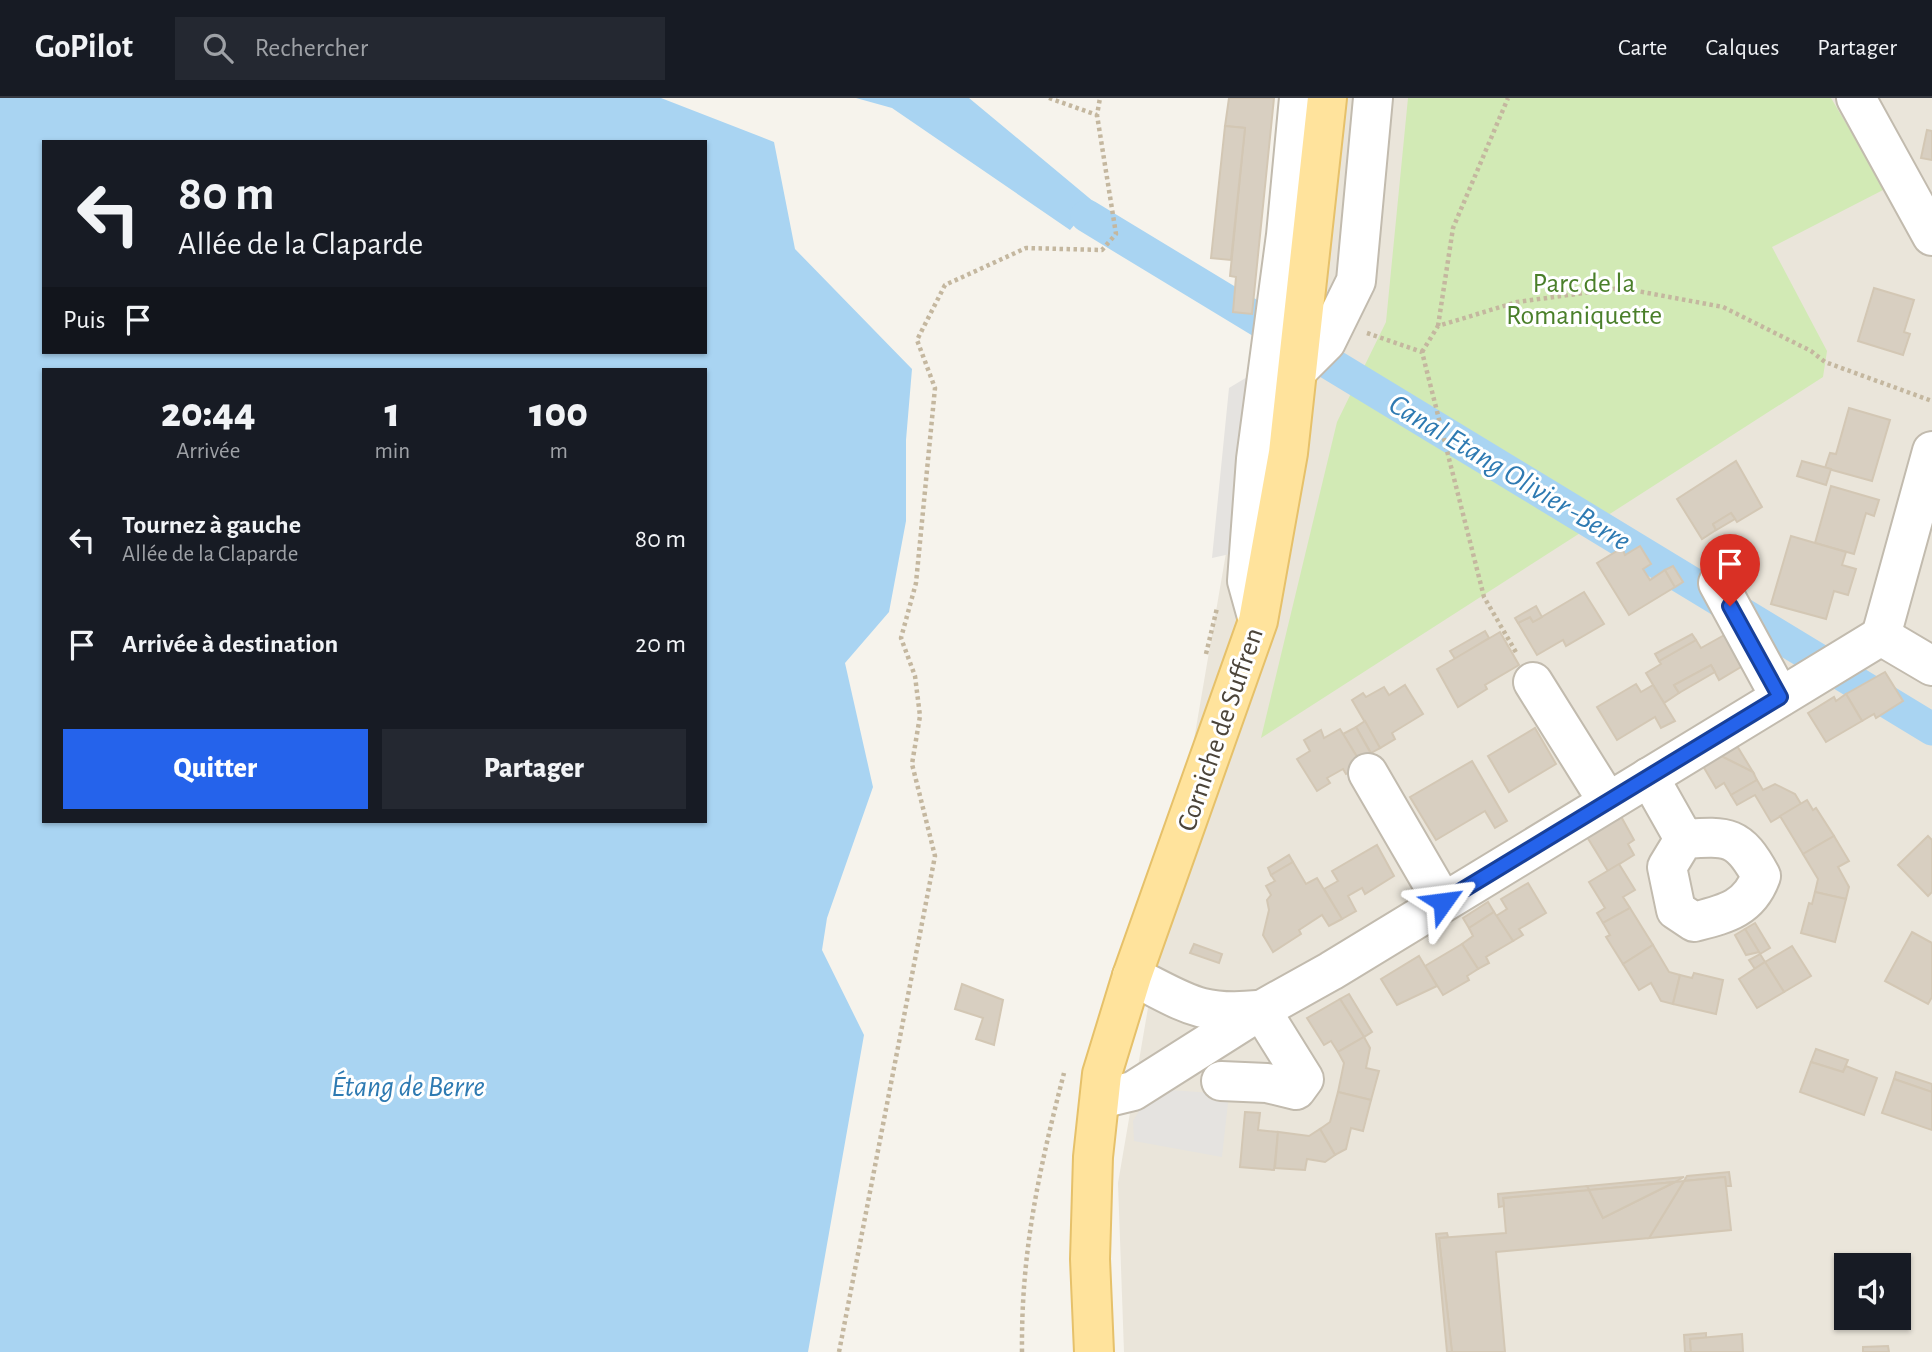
<!DOCTYPE html>
<html lang="fr">
<head>
<meta charset="utf-8">
<style>
	:root { --surface:#171b24; --page:#242831; --text:#f1f3f6; --muted:#9ea1a6; --line:#363941; --accent:#2563eb }
	body { margin:0; font-family:"Alegreya Sans",sans-serif; background:var(--page); color:var(--text); height:100vh; display:flex; flex-direction:column; font-size:26px; white-space:nowrap }
	* { box-sizing:border-box; margin:0 }
	p { font-size:23px; color:var(--muted) }
	.icon { flex:none; width:38px; height:38px; fill:none; stroke:currentColor; stroke-width:2; stroke-linecap:round; stroke-linejoin:round }
	.map { position:relative; flex:1; overflow:hidden }
	.sheet { position:absolute; left:42px; top:270px; width:665px; height:455px; display:flex; flex-direction:column; background:var(--surface); border-radius:0px; box-shadow:0 2px 5px #0004 }
	.sheet>* { flex:none }
	.top-card { position:absolute; left:42px; top:42px; width:665px; height:214px; border-radius:0px; box-shadow:0 2px 5px #0004; background:#171b24; color:var(--text); overflow:hidden }
	.controls { position:absolute; left:1834px; top:1155px; display:grid; gap:14px }
	.controls a { display:grid; place-items:center; width:77px; height:77px; border-radius:0px; background:var(--surface); box-shadow:0 2px 5px #0004; font-size:35px }
	.pin { position:absolute; display:grid; place-items:center; width:60px; height:60px; color:#fff; margin:-72px -30px; border-radius:50% 50% 50% 0; rotate:-45deg; box-shadow:0 0 7px #0007 }
	.pin .icon { rotate:45deg }
	.me { position:absolute; width:77px; margin:-38px; rotate:59deg; stroke-linejoin:round; filter:drop-shadow(0 0 5px #0008) }
	.turn { display:flex; align-items:center; gap:24px; height:147px; padding:0 21px; font-size:32px }
	.turn .icon { width:91px; height:91px; stroke-width:2.5 }
	.turn b { display:block; font-size:49px; line-height:60px }
	.then { display:flex; align-items:center; height:66px; padding:0 21px; background:#0003; gap:14px; font-size:26px }
	.eta { display:flex; justify-content:space-evenly; align-items:center; height:119px; text-align:center }
	.eta b { font-size:42px; font-weight:800; line-height:49px }
	.primary-button { display:flex; gap:14px; margin-top:auto; padding:14px 21px }
	.primary-button a { flex:1; height:80px; border-radius:0px; background:var(--accent); color:#fff; font-size:28px; font-weight:800; line-height:80px; text-align:center }
	.primary-button a+a { background:var(--page); color:var(--text) }
	ul { padding:0; list-style:none }
	li { display:flex; align-items:center; gap:21px; height:105px; padding:0 21px }
	li div { flex:1 }
	li b { display:block; font-size:26px }
	li em { font-style:normal }
	header { display:flex; align-items:center; gap:42px; box-sizing:border-box; height:98px; padding:0 35px; background:var(--surface); border-bottom:2px solid var(--line) }
	header strong { font-size:33px }
	nav { display:flex; gap:38px; margin-inline-start:auto; font-size:24px }
	.search { width:490px; height:63px; background:var(--page); display:flex; align-items:center; gap:18px; box-sizing:border-box; padding:0 24px; border-radius:0px; color:var(--muted); font-size:26px }
	.map>svg:first-child { display:block }
</style>
</head>
<body>
<header>
<strong>GoPilot</strong>
<div class="search"><svg class="icon" aria-label="search" viewBox="0 0 24 24"><circle cx="10" cy="10" r="6"/><path d="M15 15l6 6"/></svg>Rechercher</div>
<nav><a>Carte</a><a>Calques</a><a>Partager</a></nav>
</header>
<div class="map">
<svg width="1932" height="1254" viewBox="0 0 1932 1254">
	<rect width="100%" height="100%" fill="#f6f3ec"/>
	<path fill="#eae5da" fill-rule="evenodd" d="M1304,0H1932V1254H1124L1118,1085ZM1846,1167H1899V1220H1846Z"/>
	<polygon fill="#d2eab5" points="1408,0 1831,0 1885,91 1772,149 1827,253 1823,279 1261,640 1337,324 1386,224"/>
	<g fill="#e5e3e0">
		<polygon points="1277,261 1257,450 1212,460 1229,290"/>
		<polygon points="1153,991 1229,996 1222,1059 1134,1043 1133,1023"/>
	</g>
	<g fill="#a9d4f2" fill-rule="evenodd">
		<path d="M0,0H661L774,44L795,151L912,271L906,342V423L889,514L845,565L873,689L827,820L822,852L864,937L808,1254H0ZM44,44H705V254H44ZM705,271V723H44V271Z"/>
		<polygon points="856,0 969,0 1094,104 1070,132 892,10"/>
	</g>
	<g fill="none" stroke-linecap="round" stroke-linejoin="round">
		<polyline stroke="#a9d4f2" stroke-width="33" points="1087,118 1932,631"/>
	</g>
	<g fill="#d8cfc1" stroke="#d3c7b4" stroke-width="2">
		<polygon points="1229,0 1274,0 1252,216 1233,214 1236,179 1230,178 1245,30 1225,28"/>
		<polygon points="1225,28 1245,30 1231,162 1211,160"/>
		<polygon points="1927,32 1932,33 1932,62 1921,60"/>
		<polygon points="1874,190 1914,202 1904,234 1910,236 1903,257 1858,243"/>
		<polygon points="1849,310 1890,322 1872,383 1825,370 1830,355 1836,356"/>
		<polygon points="1736,363 1762,409 1737,424 1731,415 1713,426 1716,432 1702,441 1677,401"/>
		<polygon points="1802,363 1831,371 1826,387 1797,378"/>
		<polygon points="1831,388 1879,402 1874,418 1866,415 1854,456 1815,445"/>
		<polygon points="1731,415 1735,421 1716,432 1713,426"/>
		<polygon points="1791,438 1846,454 1842,467 1856,471 1848,497 1834,493 1826,521 1771,506"/>
		<polygon points="1640,448 1651,466 1643,471 1650,482 1665,472 1675,489 1629,517 1597,465 1622,450 1625,457"/>
		<polygon points="1673,468 1683,484 1675,489 1665,472"/>
		<polygon points="1584,494 1604,526 1566,548 1563,542 1537,557 1518,525 1530,519 1533,524"/>
		<polygon points="1536,508 1542,519 1533,524 1530,519 1518,525 1515,520"/>
		<polygon points="1485,533 1489,540 1455,561 1450,553"/>
		<polygon points="1500,534 1519,567 1485,587 1487,591 1458,609 1437,571"/>
		<polygon points="1728,535 1746,566 1719,582 1711,567 1674,587 1679,595 1664,605 1646,575 1661,566 1659,563 1696,542 1701,550"/>
		<polygon points="1692,536 1696,542 1659,563 1655,556"/>
		<polygon points="1711,567 1715,574 1679,595 1674,587"/>
		<polygon points="1885,574 1903,603 1876,620 1874,616 1862,623 1846,596"/>
		<polygon points="1636,586 1641,594 1653,587 1675,623 1661,630 1655,619 1617,642 1597,609"/>
		<polygon points="1405,587 1423,616 1392,635 1395,641 1380,650 1352,602 1363,595 1366,599 1384,589 1389,597"/>
		<polygon points="1846,596 1862,623 1826,644 1808,615 1834,599 1836,603"/>
		<polygon points="1365,623 1380,650 1371,655 1356,629"/>
		<polygon points="1356,629 1374,661 1362,667 1343,636"/>
		<polygon points="1535,630 1556,666 1509,694 1488,658"/>
		<polygon points="1340,631 1362,667 1346,676 1343,671 1327,680 1330,685 1317,693 1297,661 1310,653 1304,642 1321,632 1324,640"/>
		<polygon points="1734,643 1753,674 1715,655"/>
		<polygon points="1715,655 1753,674 1757,682 1731,697 1724,685 1716,690 1700,663"/>
		<polygon points="1472,663 1507,723 1495,730 1485,713 1436,742 1410,699"/>
		<polygon points="1757,682 1763,692 1775,686 1795,696 1801,706 1771,724 1755,697 1737,707 1731,697"/>
		<polygon points="1807,702 1813,712 1816,710 1834,738 1803,756 1780,718"/>
		<polygon points="1618,713 1634,742 1628,746 1634,757 1608,773 1584,734"/>
		<polygon points="1834,738 1849,763 1838,769 1849,789 1846,801 1815,794 1818,781 1803,756"/>
		<polygon points="1928,738 1932,742 1932,794 1928,798 1898,767"/>
		<polygon points="1377,747 1394,778 1365,796 1362,790 1348,798 1356,813 1342,821 1324,791 1338,783 1332,773"/>
		<polygon points="1289,757 1293,764 1271,777 1268,770"/>
		<polygon points="1293,764 1306,786 1317,780 1342,821 1329,828 1322,817 1299,832 1301,836 1273,854 1263,837 1269,812 1267,802 1271,797 1266,788 1275,783 1271,777"/>
		<polygon points="1619,766 1635,792 1623,799 1630,810 1603,825 1597,815 1605,810 1589,784"/>
		<polygon points="1528,785 1546,815 1519,831 1523,837 1513,843 1496,818 1507,811 1501,801"/>
		<polygon points="1815,794 1846,801 1835,844 1801,835 1809,805 1812,806"/>
		<polygon points="1488,804 1494,814 1469,830 1463,820"/>
		<polygon points="1630,810 1653,847 1623,866 1606,839 1610,837 1603,825"/>
		<polygon points="1494,814 1513,843 1486,859 1489,865 1478,871 1462,846 1473,838 1469,830"/>
		<polygon points="1755,825 1770,850 1760,856 1745,831"/>
		<polygon points="1745,831 1759,854 1746,857 1735,837"/>
		<polygon points="1912,834 1932,845 1932,899 1928,906 1885,883"/>
		<polygon points="1194,846 1222,856 1219,865 1190,855"/>
		<polygon points="1462,846 1478,871 1467,878 1469,882 1443,897 1425,868"/>
		<polygon points="1653,847 1669,874 1680,877 1673,906 1661,903 1651,885 1639,892 1623,866"/>
		<polygon points="1792,848 1811,878 1784,894 1765,864"/>
		<polygon points="1760,856 1765,864 1755,871 1749,862"/>
		<polygon points="1419,858 1437,888 1397,907 1381,881"/>
		<polygon points="1765,864 1784,894 1757,910 1739,881"/>
		<polygon points="1694,875 1723,882 1716,916 1673,906 1680,877 1692,880"/>
		<polygon points="962,886 1003,902 994,947 976,941 983,920 955,911"/>
		<polygon points="1349,896 1372,934 1364,939 1340,901"/>
		<polygon points="1340,901 1364,939 1338,954 1331,943 1324,947 1307,920"/>
		<polygon points="1364,939 1370,950 1366,970 1379,973 1371,1002 1338,994 1344,965 1338,954"/>
		<polygon points="1816,951 1848,962 1843,974 1811,964"/>
		<polygon points="1811,964 1843,974 1846,968 1877,980 1864,1017 1800,994"/>
		<polygon points="1896,974 1932,986 1932,994 1894,981"/>
		<polygon points="1894,981 1932,994 1932,1032 1882,1015"/>
		<polygon points="1338,994 1371,1002 1363,1033 1351,1030 1346,1051 1335,1057 1320,1031 1330,1024"/>
		<polygon points="1245,1014 1260,1015 1258,1032 1278,1034 1274,1072 1240,1069"/>
		<polygon points="1320,1031 1335,1057 1325,1064 1307,1061 1305,1072 1275,1070 1278,1034 1309,1038"/>
		<polygon points="1729,1074 1731,1088 1726,1088 1725,1079 1684,1083 1687,1078"/>
		<polygon points="1684,1079 1675,1084 1589,1092 1587,1088"/>
		<polygon points="1725,1079 1731,1132 1649,1140 1684,1083"/>
		<polygon points="1684,1083 1649,1140 1496,1154 1505,1254 1452,1254 1439,1140 1506,1135 1503,1100 1589,1092 1603,1120 1675,1084"/>
		<polygon points="1675,1084 1603,1120 1589,1092"/>
		<polygon points="1587,1088 1589,1092 1503,1100 1504,1108 1499,1109 1498,1096"/>
		<polygon points="1447,1135 1448,1139 1439,1140 1452,1254 1447,1254 1436,1136"/>
		<polygon points="1706,1235 1706,1240 1690,1241 1691,1254 1685,1254 1684,1237"/>
		<polygon points="1742,1236 1743,1254 1691,1254 1690,1241"/>
		<polygon points="1888,1248 1889,1254 1863,1254 1863,1249"/>
	</g>
	<g fill="none" stroke-linecap="round" stroke-linejoin="round">
		<defs>
			<g id="minor">
				<polyline points="1856,0 1932,138"/>
				<polyline points="1298,272 1326,244 1356,183 1373,0"/>
				<polyline points="1718,485 1780,599"/>
				<polyline points="1257,519 1247,483 1256,361 1286,137 1299,0"/>
				<polyline points="1881,538 1932,353"/>
				<polyline points="1881,538 1932,568"/>
				<polyline points="1533,584 1608,704"/>
				<polyline points="1368,675 1443,804"/>
				<path d="M1649,679L1684,741L1667,769L1676,812L1694,824C1725,816 1749,811 1761,778C1739,737 1728,738 1684,741"/>
				<path d="M1132,878C1184,903 1197,918 1258,912"/>
				<polyline points="1221,983 1267,985 1296,992 1304,981 1261,912"/>
				<polyline points="1100,1001 1133,993 1261,912 1331,873 1881,538"/>
			</g>
			<polyline id="major" points="1094,1254 1090,1161 1093,1059 1102,976 1132,878 1258,523 1288,355 1327,0"/>
		</defs>
		<use href="#minor" stroke="#c2bbae" stroke-width="42"/>
		<use href="#major" stroke="#e6c16a" stroke-width="42"/>
		<g stroke="#c4b79f" stroke-width="4.5" stroke-dasharray="3.5 3.5" stroke-linecap="butt">
			<polyline points="1049,0 1097,17"/>
			<polyline points="1438,228 1453,130 1508,0"/>
			<polyline points="1367,235 1422,254 1484,499 1517,556"/>
			<polyline points="1422,254 1438,228 1517,204 1621,190 1723,209 1811,253 1825,264 1932,303"/>
			<polyline points="1206,556 1217,510"/>
			<polyline points="839,1254 935,758 912,666 920,618 915,578 901,540 916,485 935,290 917,242 945,187 1026,150 1102,152 1116,136 1097,17 1100,0"/>
			<path d="M1022,1254C1021,1153 1039,1072 1064,975"/>
		</g>
		<use href="#minor" stroke="#fff" stroke-width="38"/>
		<use href="#major" stroke="#ffe39c" stroke-width="38"/>
	</g>
	<g fill="none" stroke-linecap="round" stroke-linejoin="round">
		<defs>
			<polyline id="route" points="1443,804 1780,599 1730,508"/>
		</defs>
		<use href="#route" stroke="#184099" stroke-width="18"/>
		<use href="#route" stroke="#2563eb" stroke-width="12"/>
	</g>
	<g text-anchor="middle" stroke-width="6" stroke-linejoin="round" paint-order="stroke">
		<g font-size="28" fill="#4a7f2a" stroke="#fff">
			<text x="1584" y="194">Parc de la<tspan x="1584" dy="32">Romaniquette</tspan></text>
		</g>
		<g font-size="28" fill="#4b4439" stroke="#fff">
			<text transform="translate(1219 631) rotate(-71)" y="10">Corniche de Suffren</text>
		</g>
		<g font-size="30" font-style="italic" fill="#2e7ab2" stroke="#fff">
			<text transform="translate(1510 374) rotate(31)" y="10">Canal Etang Olivier -Berre</text>
			<text x="408" y="998">Étang de Berre</text>
		</g>
	</g>
</svg>
<div class="controls">
<a><svg class="icon" aria-label="sound" viewBox="0 0 24 24"><path d="M4 9h4l5-4v14l-5-4H4zM17 9q2 3 0 6"/></svg></a>
</div>
<div class="pin" style="left:1730px;top:508px;background:#d93025"><svg class="icon" aria-label="arrive" viewBox="0 0 24 24"><path d="M6 21V4h12l-3 4 3 4H6"/></svg></div>
<svg class="me" style="left:1443px;top:804px" viewBox="-20 -20 40 40"><path d="M0-17L14 15 0 8-14 15z" fill="#2563eb" stroke="#fff" stroke-width="4"/></svg>
<div class="top-card">
<div class="turn"><svg class="icon" aria-label="left" viewBox="0 0 24 24"><path d="M17 20v-9H6M10 6l-5 5 5 5"/></svg><div><b>80 m</b>Allée de la Claparde</div></div>
<div class="then">Puis<svg class="icon" aria-label="arrive" viewBox="0 0 24 24"><path d="M6 21V4h12l-3 4 3 4H6"/></svg></div>
</div>
<section class="sheet">
<div class="eta">
<div><b>20:44</b><p>Arrivée</p></div>
<div><b>1</b><p>min</p></div>
<div><b>100</b><p>m</p></div>
</div>
<ul>
<li><svg class="icon" aria-label="left" viewBox="0 0 24 24"><path d="M17 20v-9H6M10 6l-5 5 5 5"/></svg><div><b>Tournez à gauche</b><p>Allée de la Claparde</p></div><em>80 m</em></li>
<li><svg class="icon" aria-label="arrive" viewBox="0 0 24 24"><path d="M6 21V4h12l-3 4 3 4H6"/></svg><div><b>Arrivée à destination</b></div><em>20 m</em></li>
</ul>
<div class="primary-button"><a>Quitter</a><a>Partager</a></div>
</section>
</div>
</body>
</html>
